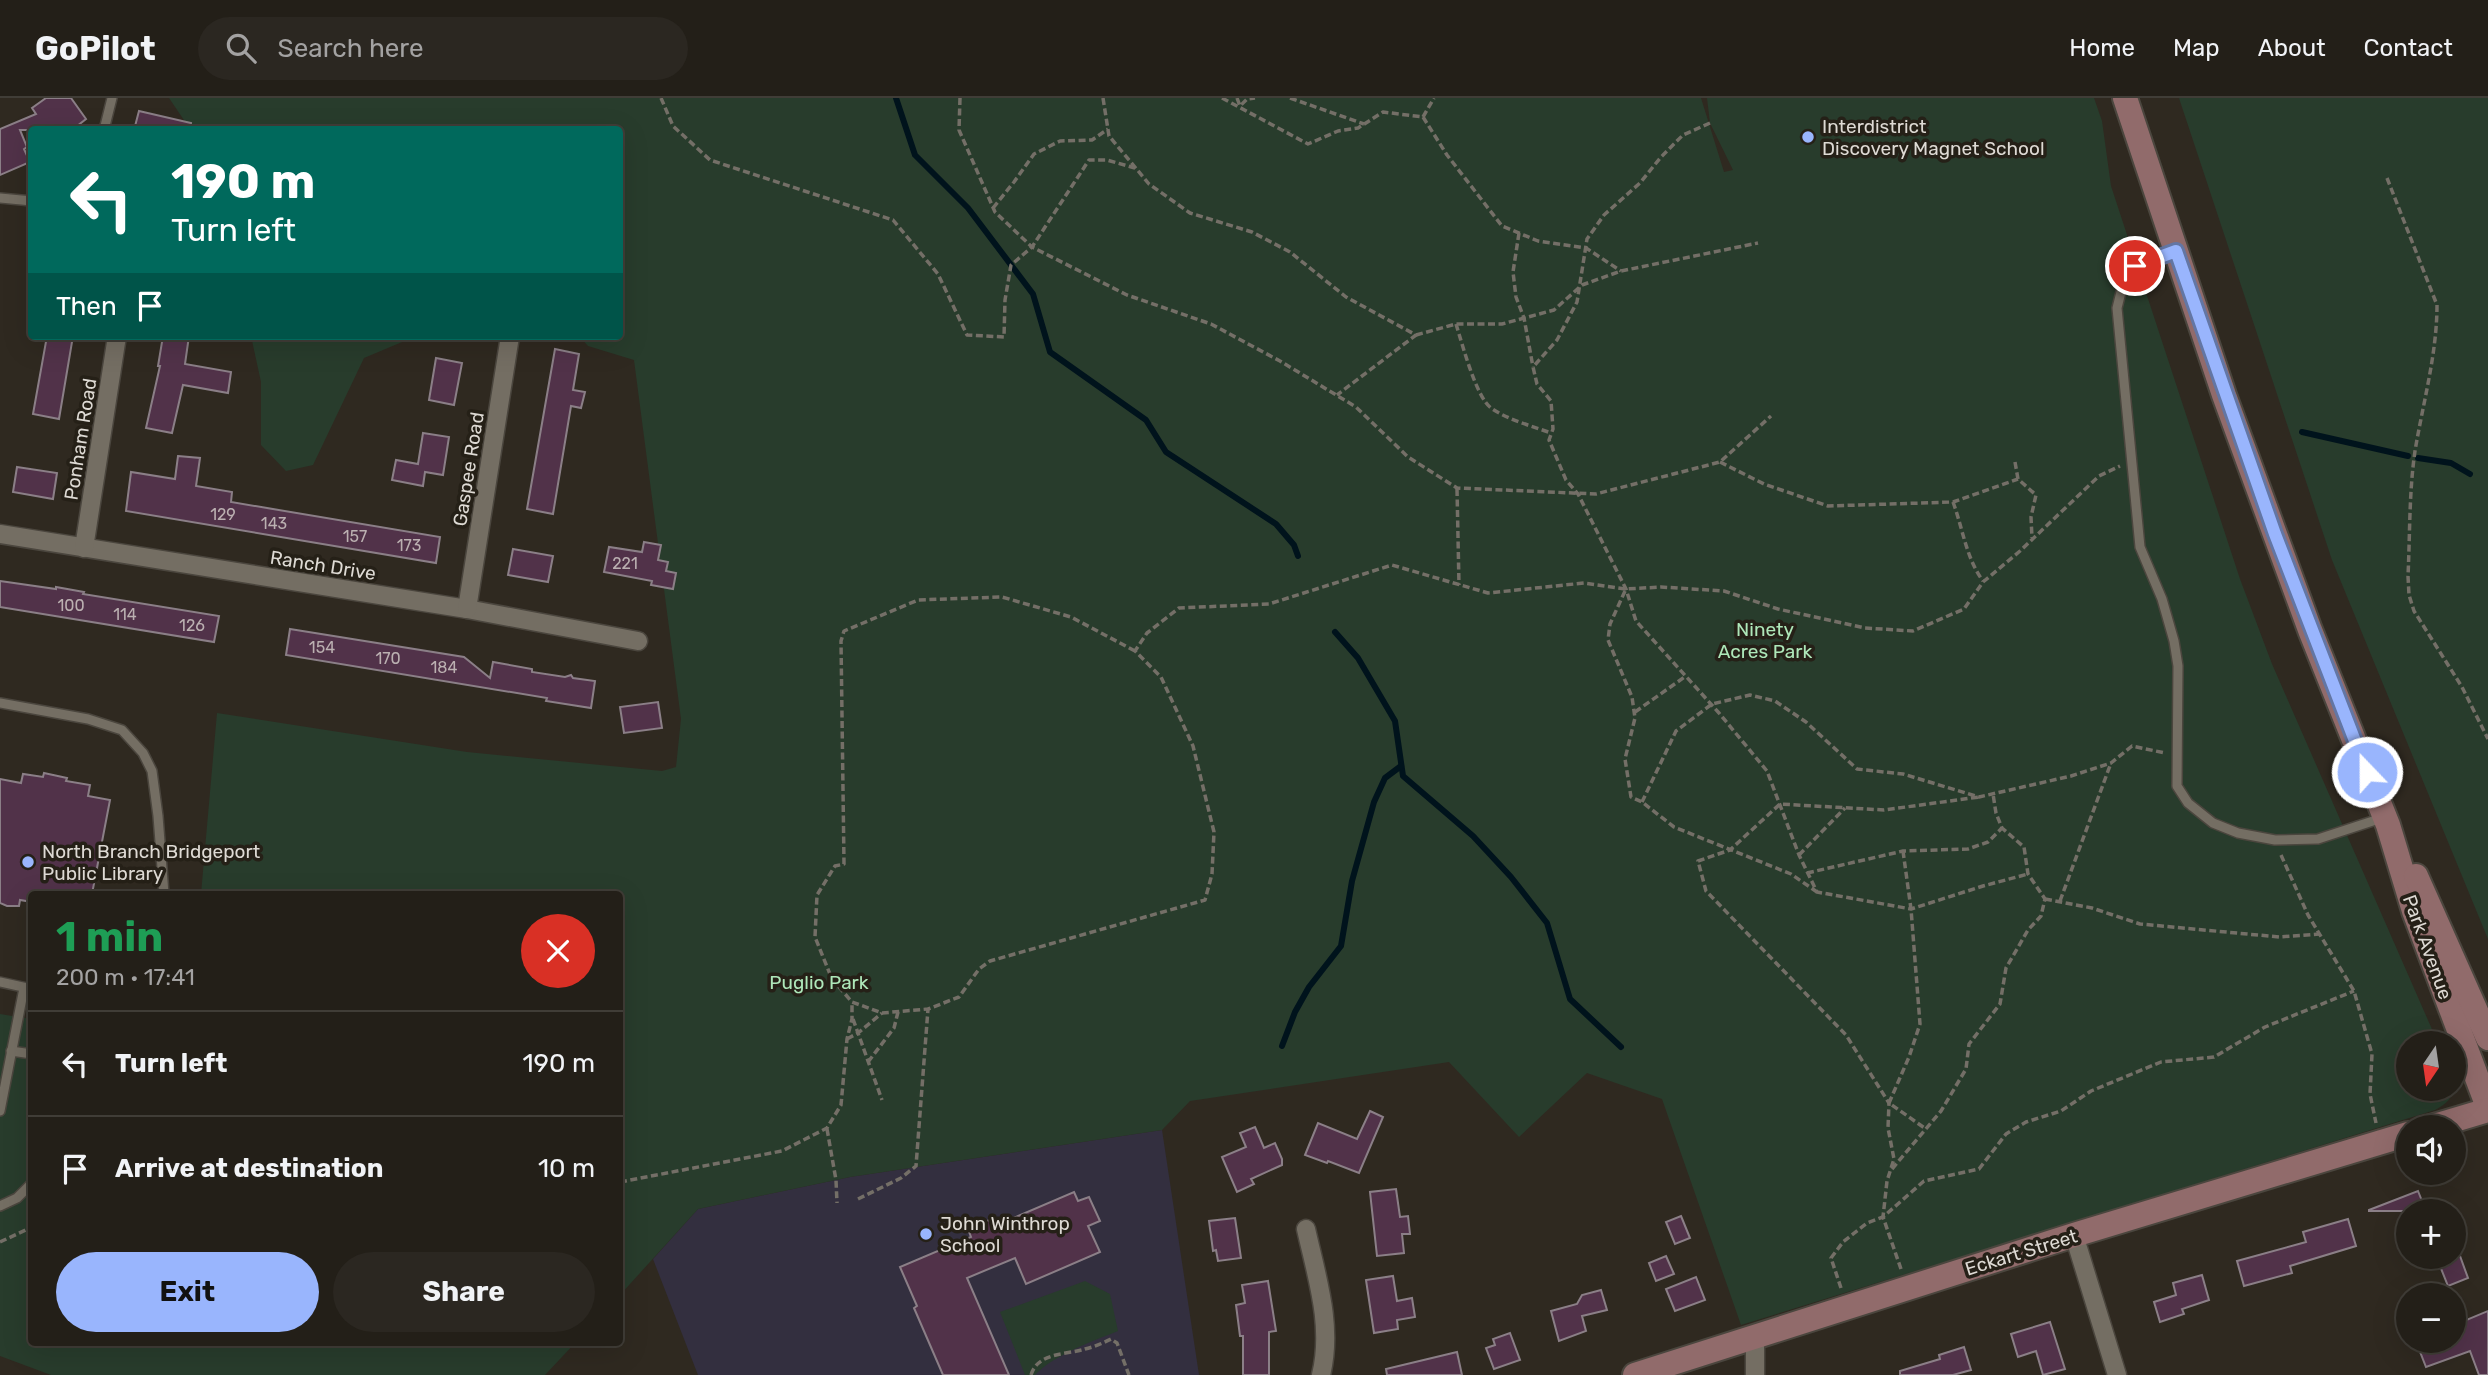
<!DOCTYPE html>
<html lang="en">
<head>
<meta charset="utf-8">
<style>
	:root { --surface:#231f18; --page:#2b2721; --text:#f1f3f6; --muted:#a3a2a2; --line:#403d37; --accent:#99b5fd }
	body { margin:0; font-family:Rubik,sans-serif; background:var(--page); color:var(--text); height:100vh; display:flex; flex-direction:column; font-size:26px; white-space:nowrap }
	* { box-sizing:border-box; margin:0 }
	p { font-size:23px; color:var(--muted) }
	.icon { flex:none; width:38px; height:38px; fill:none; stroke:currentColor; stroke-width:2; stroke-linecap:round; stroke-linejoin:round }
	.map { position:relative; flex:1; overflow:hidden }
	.side { position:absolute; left:28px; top:793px; width:595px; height:455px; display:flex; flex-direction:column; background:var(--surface); border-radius:7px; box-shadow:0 7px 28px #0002,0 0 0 2px var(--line) }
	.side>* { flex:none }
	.top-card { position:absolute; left:28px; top:28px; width:595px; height:214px; border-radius:7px; box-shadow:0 7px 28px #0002,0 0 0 2px var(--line); background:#00695c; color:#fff; overflow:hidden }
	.needle { width:46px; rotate:193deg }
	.fabs { position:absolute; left:2396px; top:933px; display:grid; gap:14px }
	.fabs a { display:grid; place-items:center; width:70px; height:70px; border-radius:50%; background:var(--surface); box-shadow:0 7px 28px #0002,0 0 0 2px var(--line); font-size:35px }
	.pin { position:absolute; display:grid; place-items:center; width:60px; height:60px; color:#fff; margin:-30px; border:4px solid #fff; border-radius:50%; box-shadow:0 2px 7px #0007 }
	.me { position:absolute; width:77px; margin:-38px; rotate:338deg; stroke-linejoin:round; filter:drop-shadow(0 0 5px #0008) }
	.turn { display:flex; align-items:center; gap:24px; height:147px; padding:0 28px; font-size:32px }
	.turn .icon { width:91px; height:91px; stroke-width:2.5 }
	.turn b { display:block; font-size:49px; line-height:60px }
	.then { display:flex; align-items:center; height:66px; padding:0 28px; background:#0003; gap:14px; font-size:26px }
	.round { display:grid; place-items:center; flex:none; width:74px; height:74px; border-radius:37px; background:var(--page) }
	.head { display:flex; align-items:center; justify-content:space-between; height:119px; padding:0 28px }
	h1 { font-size:42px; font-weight:700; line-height:52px; color:#1e9e55 }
	.action { display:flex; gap:14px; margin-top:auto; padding:14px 28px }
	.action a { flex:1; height:80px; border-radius:42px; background:var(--accent); color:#111; font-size:28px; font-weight:700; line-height:80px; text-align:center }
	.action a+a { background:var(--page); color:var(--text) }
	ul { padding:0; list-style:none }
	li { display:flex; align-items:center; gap:21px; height:105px; padding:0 28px; border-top:2px solid var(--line) }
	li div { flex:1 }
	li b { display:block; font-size:26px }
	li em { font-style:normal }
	header { display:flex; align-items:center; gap:42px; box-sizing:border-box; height:98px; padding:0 35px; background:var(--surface); border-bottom:2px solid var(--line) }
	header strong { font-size:33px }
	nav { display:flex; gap:38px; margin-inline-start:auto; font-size:24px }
	.search { width:490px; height:63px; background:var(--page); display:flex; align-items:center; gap:18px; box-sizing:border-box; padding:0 24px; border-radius:38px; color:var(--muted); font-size:26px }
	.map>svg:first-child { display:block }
</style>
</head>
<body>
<header>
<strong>GoPilot</strong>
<div class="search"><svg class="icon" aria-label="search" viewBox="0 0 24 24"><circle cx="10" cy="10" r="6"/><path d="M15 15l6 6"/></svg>Search here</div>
<nav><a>Home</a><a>Map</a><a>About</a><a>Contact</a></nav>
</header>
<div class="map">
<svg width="2488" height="1277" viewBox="0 0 2488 1277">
	<rect width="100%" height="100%" fill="#2f2920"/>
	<polygon fill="#332f3f" points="1162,1032 1199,1277 698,1277 653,1161 698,1111 850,1079"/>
	<g fill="#283c2c">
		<path d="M169,0H1701L1724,74L1733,72L1710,25L1707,0H2094L2102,23L2111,88L2240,481L2272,566L2438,945H2408V990H2454V984C2455,998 2447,1006 2435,1012L1741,1227L1662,1001L1587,975L1519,1039L1449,964L1190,1003L1162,1032L850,1079L698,1111L620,1197V796H201L217,615L467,654L662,673L676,669L681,621L634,262L588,248L579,238H620V32L190,31Z"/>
		<polygon points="2179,0 2488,0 2488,841 2332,462"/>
		<polygon points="251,238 461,238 454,242 414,239 364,260 313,367 286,373 261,347 261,284"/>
		<polygon points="0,916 31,921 32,1244 576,1244 545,1277 51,1277 0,1258"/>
		<path d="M1085,1183L1110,1196L1118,1233C1093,1243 1054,1257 1035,1277H1025L1000,1214Z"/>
	</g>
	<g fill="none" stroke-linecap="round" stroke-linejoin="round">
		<g stroke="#00131c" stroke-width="6">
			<polyline points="896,0 915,57 968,110 1033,196 1050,254 1146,322 1166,354 1276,426 1294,447 1298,458"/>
			<polyline points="2302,334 2408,358"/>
			<polyline points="2418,360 2451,365 2470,376"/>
			<polyline points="1335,534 1358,560 1395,623 1403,678 1473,738 1511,779 1547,825 1570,901 1621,949"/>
			<polyline points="1282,948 1295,914 1309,889 1341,848 1352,783 1374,704 1385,680 1401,668"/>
		</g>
	</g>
	<g fill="#513249" stroke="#8b7f87" stroke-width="2">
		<polygon points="46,0 71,0 86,21 72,32 20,32 27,49 24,51 30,64 0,77 0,31 36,16 32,10"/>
		<polygon points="139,13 191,25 190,32 134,32"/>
		<polygon points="47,238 73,238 59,321 33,316"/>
		<polygon points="163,238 189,238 185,266 231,274 228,295 183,287 172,335 146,330 160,268 158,268"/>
		<polygon points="555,251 579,256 573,292 585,294 581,310 571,308 553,416 527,411"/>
		<polygon points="436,260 462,265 454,307 429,302"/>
		<polygon points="423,335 449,339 443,377 425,374 423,388 392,382 396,362 418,366"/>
		<polygon points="178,358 200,360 196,388 232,394 231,404 440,439 436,465 126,413 131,374 175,381"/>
		<polygon points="17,369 57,375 53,401 13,394"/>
		<polygon points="644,444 661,447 658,462 668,464 666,473 676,475 673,491 651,487 652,483 604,474 609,449 642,454"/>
		<polygon points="513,451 553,458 548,484 508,477"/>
		<polygon points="0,483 56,491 56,489 84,494 83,496 219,518 214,544 0,509"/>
		<polygon points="290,531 464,559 490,580 493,564 532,571 532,574 565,579 571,577 573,580 595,583 591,610 546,603 547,600 286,557"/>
		<polygon points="658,604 662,630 624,635 620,609"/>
		<polygon points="44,675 67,680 66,683 90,687 88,698 110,702 92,796 32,796 32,804 20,802 19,808 7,808 0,805 0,681 21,685 23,676 43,679"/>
		<polygon points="1370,1013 1383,1019 1359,1075 1328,1063 1327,1065 1305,1057 1318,1025 1357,1041"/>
		<polygon points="1255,1029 1264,1050 1275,1045 1282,1061 1282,1067 1251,1081 1254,1086 1237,1094 1222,1059 1246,1049 1240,1035"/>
		<polygon points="1396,1091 1400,1119 1408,1118 1410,1136 1402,1136 1404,1155 1377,1158 1370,1094"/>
		<polygon points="2418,1093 2426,1113 2369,1113 2369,1112"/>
		<polygon points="1074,1094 1078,1103 1089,1099 1100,1123 1088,1128 1100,1154 1026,1186 1015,1160 967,1180 1009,1277 943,1277 914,1210 917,1208 900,1169 971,1139 968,1131 994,1120 997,1127"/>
		<polygon points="1681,1118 1690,1140 1675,1146 1666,1124"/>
		<polygon points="1235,1120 1241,1160 1218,1163 1216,1152 1213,1153 1209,1123"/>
		<polygon points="2348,1121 2356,1148 2290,1168 2292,1175 2244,1188 2237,1163 2306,1144 2303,1134"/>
		<polygon points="1666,1158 1674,1176 1656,1183 1649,1165"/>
		<polygon points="2436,1158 2460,1158 2468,1180 2448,1188"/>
		<polygon points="2202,1177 2209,1202 2182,1211 2184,1216 2160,1224 2154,1204 2176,1197 2173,1185"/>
		<polygon points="1393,1178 1397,1203 1412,1200 1415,1219 1397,1222 1398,1231 1374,1235 1366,1182"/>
		<polygon points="1696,1179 1705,1202 1675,1213 1666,1191"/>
		<polygon points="1268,1183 1276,1233 1269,1234 1269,1277 1243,1277 1243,1238 1240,1238 1236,1207 1245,1205 1242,1187"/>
		<polygon points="1601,1192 1607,1212 1582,1218 1586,1233 1559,1243 1551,1213 1577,1206 1582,1197"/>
		<polygon points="2488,1213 2488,1277 2479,1277 2470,1253 2426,1269 2417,1246 2426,1242 2454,1242 2454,1232 2460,1229 2459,1225"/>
		<polygon points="2050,1224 2065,1271 2043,1277 2036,1253 2018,1259 2011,1236"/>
		<polygon points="1510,1235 1520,1262 1494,1271 1486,1250 1495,1247 1493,1241"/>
		<polygon points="1964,1249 1971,1272 1953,1277 1900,1277 1900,1273 1940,1261 1939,1257"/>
		<polygon points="1457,1254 1462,1277 1387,1277 1386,1271"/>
	</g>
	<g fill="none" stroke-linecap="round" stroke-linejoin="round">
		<defs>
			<g id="lane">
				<polyline points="104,32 112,0"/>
				<polyline points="0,100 32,103"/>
				<polyline points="2174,154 2135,168 2123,186 2117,210 2140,449 2162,501 2174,543 2178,568 2177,688 2188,705 2213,725 2238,735 2275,742 2318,741 2382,720"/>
				<polyline points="0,605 88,621 122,632 143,655 152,673 158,718 164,796"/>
				<polyline points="0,884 32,891"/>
				<polyline points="11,953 32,956"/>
				<polyline points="0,1013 24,890"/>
				<polyline points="0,1108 17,1100 32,1085"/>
			</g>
			<g id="street">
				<polyline points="0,436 467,511 638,543"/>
				<polyline points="84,450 117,238"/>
				<polyline points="467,511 510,238"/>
				<path d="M1306,1131C1317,1180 1333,1228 1321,1277"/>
				<polyline points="2074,1137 2117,1277"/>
				<polyline points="1755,1238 1755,1277"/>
			</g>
			<g id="secondary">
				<polyline points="2125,0 2224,297 2310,532 2388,727 2414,813 2488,1009"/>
				<polyline points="2416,778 2488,940"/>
				<polyline points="2431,1029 2488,1012"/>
				<polyline points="1635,1277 2074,1137 2408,1036"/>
			</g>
		</defs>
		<use href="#lane" stroke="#4b463e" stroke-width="12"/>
		<use href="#street" stroke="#4b463e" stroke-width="21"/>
		<use href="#secondary" stroke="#4b463e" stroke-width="28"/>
		<g stroke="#746f67" stroke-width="3.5" stroke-dasharray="7 3.5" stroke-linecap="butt">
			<polyline points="661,0 673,28 710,62 893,122 938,176 967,237 1004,239 1005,202 1011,167 1032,149 1089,62 1107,62 1135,70"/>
			<polyline points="960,0 959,32 995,114 1032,149 1127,197 1211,226 1280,263 1356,309 1408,359 1457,390 1596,396 1720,364 1771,318"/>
			<polyline points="1103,0 1109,38 1149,86 1190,115 1252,134 1290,154 1346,199 1416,237 1337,297"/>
			<polyline points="1222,0 1308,46 1338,33 1358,30 1383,14 1423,19 1447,57 1502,128 1538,143 1586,150 1621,173"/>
			<polyline points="1237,0 1240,8 1247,1 1255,0"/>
			<polyline points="1290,0 1364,26"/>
			<polyline points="1423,19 1434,0"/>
			<polyline points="1710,25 1683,37 1661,59 1640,85 1604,117 1587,141 1577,204 1557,242 1533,269 1537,286 1551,303 1553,331 1549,342 1566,382 1578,396 1626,491 1636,523 1719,615 1767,673 1799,757 1817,794 1911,811 1983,788 2028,776"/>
			<path d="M2387,80L2437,207C2437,256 2423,305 2415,353C2409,394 2410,437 2408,478L2409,497L2414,513L2462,589L2488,641"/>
			<polyline points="993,110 1014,84 1034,56 1060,43 1092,42 1108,31"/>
			<polyline points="1519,135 1513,174 1516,199 1524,220 1533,269"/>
			<path d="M1456,226C1462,245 1476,299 1491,310C1508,322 1532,328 1551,335"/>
			<polyline points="1416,237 1456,226 1502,226 1554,212 1582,187 1621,173 1758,145"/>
			<polyline points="1720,364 1764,386 1828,408 1953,404 2018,381"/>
			<polyline points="2015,364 2018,381 2036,397 2031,419 2032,440"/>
			<polyline points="1457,391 1459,487"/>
			<path d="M1953,404C1963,431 1966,460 1983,483"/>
			<polyline points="1625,493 1610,526 1608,542 1632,599 1635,620 1625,661 1631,699 1642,704 1674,729 1791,776 1817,794"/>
			<polyline points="1135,553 1071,519 1002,499 918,502 844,533 841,543 844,766 835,768 817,797 815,839 832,881 852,904 882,915 928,911 959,899 979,871 990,863 1205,802 1212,776 1214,734 1193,648 1161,579 1135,553 1147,535 1179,510 1269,506 1392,467 1488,495 1584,485 1626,491 1661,489 1724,493 1778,511 1865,530 1913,533 1964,511 1983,484 2020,453 2099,378 2120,368"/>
			<polyline points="1635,614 1686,578"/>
			<polyline points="1642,704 1676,633 1712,606 1750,597 1775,603 1806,624 1857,671 1903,676 1979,699 2071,678 2111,665 2132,648 2165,655"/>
			<polyline points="1903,753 1911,811 1920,926 1909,959 1889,1005 1926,1031"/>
			<polyline points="1799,757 1845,710"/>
			<polyline points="2281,757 2308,817 2354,893 2372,956 2370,996 2376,1025"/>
			<polyline points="1807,775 1903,753 1968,751 1988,744 2002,730"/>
			<polyline points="2045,801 2092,810 2140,826 2279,839 2319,836"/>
			<polyline points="2060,803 2111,665"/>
			<polyline points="853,921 882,1002"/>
			<polyline points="847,941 858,935 882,915"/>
			<polyline points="868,964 894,930 898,914"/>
			<polyline points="827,1031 836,1082 837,1105"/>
			<polyline points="1892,1071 1941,1013 1966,971 1969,946 2000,906 2006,870 2028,832 2041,818 2045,801 2028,776 2024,749 2002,730 1996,715 1993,696"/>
			<polyline points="620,1084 782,1053 827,1030 841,1007 847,941 852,921 852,904"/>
			<polyline points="858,1101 901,1080 916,1068 928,911"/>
			<polyline points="0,1144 32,1129"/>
			<polyline points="1901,1171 1883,1119 1887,1083 1894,1061 1888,1030 1889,1005 1846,937 1706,793 1698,763 1730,752 1780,706 1884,712 1979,699"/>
			<polyline points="1841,1190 1831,1160 1843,1144 1867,1125 1883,1119 1924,1083 1979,1071 2006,1036 2026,1024 2061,1013 2091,993 2161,964 2214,959 2265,929 2354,893"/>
			<path d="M1031,1277C1038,1254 1066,1257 1085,1251C1094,1249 1103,1245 1111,1241L1117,1245L1129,1277"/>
		</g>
		<use href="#lane" stroke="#746e63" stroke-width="9"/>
		<use href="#street" stroke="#746e63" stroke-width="18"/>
		<use href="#secondary" stroke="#916b6b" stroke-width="24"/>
	</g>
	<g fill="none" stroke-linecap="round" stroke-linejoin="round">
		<defs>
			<polyline id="route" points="2135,168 2176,153 2275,436 2367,674"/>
		</defs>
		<use href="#route" stroke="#6376a4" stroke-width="18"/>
		<use href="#route" stroke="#99b5fd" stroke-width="12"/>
	</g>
	<g fill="#99b5fd" stroke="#252017" stroke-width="2.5">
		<circle cx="1808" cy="39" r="7"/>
		<circle cx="28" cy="764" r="7"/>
		<circle cx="926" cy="1136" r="7"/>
	</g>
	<g text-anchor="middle" stroke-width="7" stroke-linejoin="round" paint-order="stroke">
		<g font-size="16" fill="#bbb0b1">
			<text x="223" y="422">129</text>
			<text x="274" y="431">143</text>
			<text x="355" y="444">157</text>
			<text x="409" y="453">173</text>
			<text x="625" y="471">221</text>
			<text x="71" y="513">100</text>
			<text x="125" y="522">114</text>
			<text x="192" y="533">126</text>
			<text x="322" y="555">154</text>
			<text x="388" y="566">170</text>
			<text x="444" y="575">184</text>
		</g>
		<g font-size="19" fill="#dedad4" stroke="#252017" text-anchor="start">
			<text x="1822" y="35">Interdistrict<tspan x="1822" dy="22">Discovery Magnet School</tspan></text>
			<text x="42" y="760">North Branch Bridgeport<tspan x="42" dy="22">Public Library</tspan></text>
			<text x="940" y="1132">John Winthrop<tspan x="940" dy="22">School</tspan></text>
		</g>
		<g font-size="19" fill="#dedad4" stroke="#252017">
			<text transform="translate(80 341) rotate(-81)" y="7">Ponham Road</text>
			<text transform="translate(468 371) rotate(-81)" y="7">Gaspee Road</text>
			<text transform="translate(323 467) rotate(9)" y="7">Ranch Drive</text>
			<text transform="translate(2428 849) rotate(70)" y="7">Park Avenue</text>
			<text transform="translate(2021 1154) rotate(-17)" y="7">Eckart Street</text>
		</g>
		<g font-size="19" fill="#aee7b9" stroke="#252017">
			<text x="1765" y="538">Ninety<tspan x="1765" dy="22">Acres Park</tspan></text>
			<text x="819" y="891">Puglio Park</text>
		</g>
	</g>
</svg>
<div class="fabs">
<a><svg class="needle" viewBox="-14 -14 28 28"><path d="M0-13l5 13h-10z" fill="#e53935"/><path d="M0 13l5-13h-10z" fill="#a3a2a2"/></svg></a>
<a><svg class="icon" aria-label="sound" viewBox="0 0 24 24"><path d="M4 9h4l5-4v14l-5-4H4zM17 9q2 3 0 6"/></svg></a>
<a>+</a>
<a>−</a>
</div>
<div class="pin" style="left:2135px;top:168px;background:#d93025"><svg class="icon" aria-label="arrive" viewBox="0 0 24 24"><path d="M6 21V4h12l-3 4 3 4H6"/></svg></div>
<svg class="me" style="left:2367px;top:674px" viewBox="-20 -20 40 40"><circle r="17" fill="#99b5fd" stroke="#fff" stroke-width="3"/><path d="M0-11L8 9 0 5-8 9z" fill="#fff"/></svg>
<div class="top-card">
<div class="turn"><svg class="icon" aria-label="left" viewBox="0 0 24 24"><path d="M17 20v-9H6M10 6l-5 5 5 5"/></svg><div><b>190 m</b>Turn left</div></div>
<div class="then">Then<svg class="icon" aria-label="arrive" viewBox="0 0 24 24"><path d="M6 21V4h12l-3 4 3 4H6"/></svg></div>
</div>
<section class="side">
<div class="head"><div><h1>1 min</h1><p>200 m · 17:41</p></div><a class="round" style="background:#d93025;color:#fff"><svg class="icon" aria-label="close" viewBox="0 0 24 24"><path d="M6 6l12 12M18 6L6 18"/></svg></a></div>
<ul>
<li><svg class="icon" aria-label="left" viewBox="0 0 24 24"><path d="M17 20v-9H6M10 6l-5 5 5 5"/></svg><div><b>Turn left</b></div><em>190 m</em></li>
<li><svg class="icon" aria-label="arrive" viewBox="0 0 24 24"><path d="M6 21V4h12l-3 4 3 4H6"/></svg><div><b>Arrive at destination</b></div><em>10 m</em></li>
</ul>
<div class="action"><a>Exit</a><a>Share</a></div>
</section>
</div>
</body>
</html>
